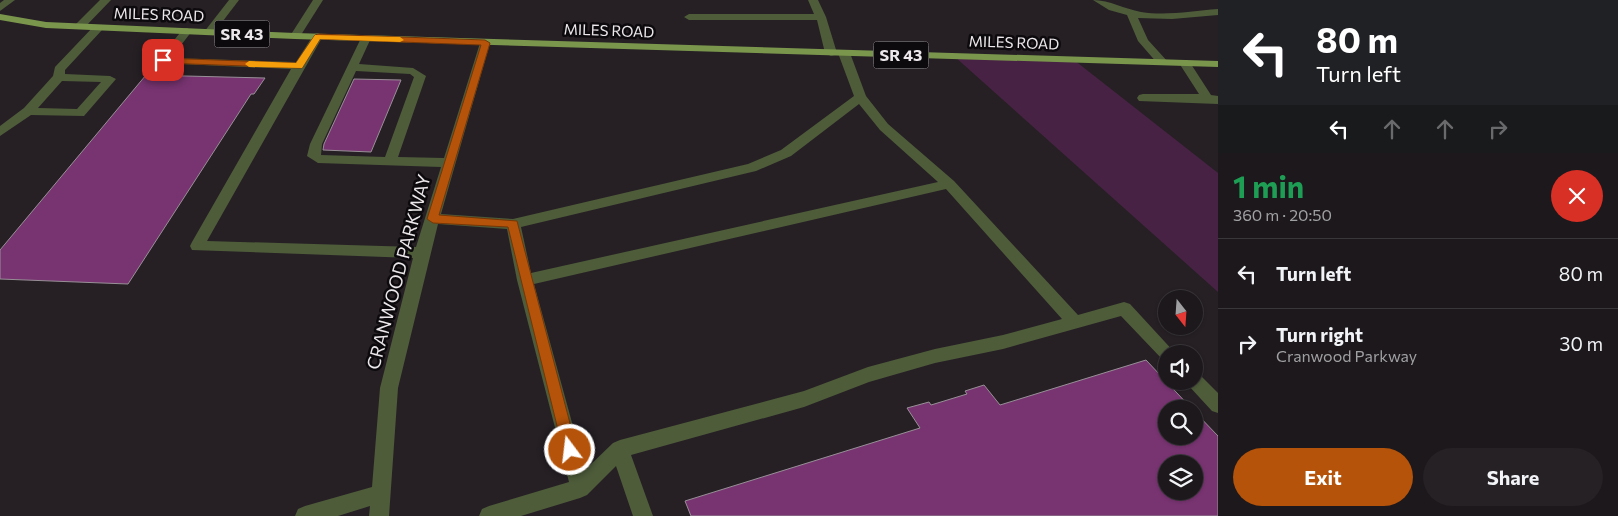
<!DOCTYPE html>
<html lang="en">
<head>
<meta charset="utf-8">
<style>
	:root { --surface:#1c181c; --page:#252125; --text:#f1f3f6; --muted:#a0a0a3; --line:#3a373b; --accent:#b45309 }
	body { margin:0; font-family:Commissioner,sans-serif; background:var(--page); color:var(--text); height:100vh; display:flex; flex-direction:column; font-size:19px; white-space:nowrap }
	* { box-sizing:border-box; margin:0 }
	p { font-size:16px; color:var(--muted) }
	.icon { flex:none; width:28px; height:28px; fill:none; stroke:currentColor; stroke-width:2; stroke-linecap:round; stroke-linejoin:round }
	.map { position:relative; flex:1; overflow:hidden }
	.details { display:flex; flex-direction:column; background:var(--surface); width:400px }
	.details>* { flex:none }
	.hud { background:#202124; color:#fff; overflow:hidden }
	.needle { width:32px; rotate:163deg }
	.buttons { position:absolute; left:1158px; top:290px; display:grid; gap:10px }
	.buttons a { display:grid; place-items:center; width:45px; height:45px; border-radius:50%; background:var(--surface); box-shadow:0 1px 4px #0004,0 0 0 1px var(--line); font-size:25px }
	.pin { position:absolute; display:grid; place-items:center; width:42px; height:42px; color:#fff; margin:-21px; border-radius:10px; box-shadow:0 2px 8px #0006 }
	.me { position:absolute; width:55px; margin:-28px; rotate:345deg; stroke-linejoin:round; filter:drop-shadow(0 0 4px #0008) }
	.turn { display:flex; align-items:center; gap:18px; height:105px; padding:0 15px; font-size:22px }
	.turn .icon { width:65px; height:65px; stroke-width:2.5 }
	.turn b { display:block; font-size:35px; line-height:42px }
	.lanes { display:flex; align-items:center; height:48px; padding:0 15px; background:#0003; justify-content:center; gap:25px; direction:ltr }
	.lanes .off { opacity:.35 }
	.round { display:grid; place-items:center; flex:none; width:52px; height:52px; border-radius:26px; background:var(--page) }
	.headline { display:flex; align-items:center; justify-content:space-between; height:85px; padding:0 15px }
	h1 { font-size:30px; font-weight:700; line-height:38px; color:#1e9e55 }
	.primary-button { display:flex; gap:10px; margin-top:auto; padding:10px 15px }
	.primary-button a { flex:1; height:58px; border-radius:30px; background:var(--accent); color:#fff; font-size:20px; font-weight:700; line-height:58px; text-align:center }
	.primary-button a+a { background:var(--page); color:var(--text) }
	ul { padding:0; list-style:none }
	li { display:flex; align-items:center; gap:15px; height:70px; padding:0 15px; border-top:1px solid var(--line) }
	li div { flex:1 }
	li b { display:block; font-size:19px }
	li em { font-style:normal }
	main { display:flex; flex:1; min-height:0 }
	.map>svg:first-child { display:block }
</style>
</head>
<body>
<main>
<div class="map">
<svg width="1218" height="516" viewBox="0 0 1218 516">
	<rect width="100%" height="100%" fill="#262025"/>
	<polygon fill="#482244" points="954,56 1074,60 1218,173 1218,292"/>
	<g fill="#783471" stroke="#989097" fill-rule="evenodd">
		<polygon points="146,75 265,78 254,94 251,94 128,284 0,279 0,250"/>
		<polygon points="354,79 401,80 371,152 323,150 324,144"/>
		<path d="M1146,360L1192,409H1166V436H1194V411L1218,436V516H691L685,501L920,428L907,408L929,402L931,405L967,394L965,391L984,385L1000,405ZM1166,464H1194V491H1166Z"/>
	</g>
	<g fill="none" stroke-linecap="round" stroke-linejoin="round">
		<g fill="#4e5c3a" fill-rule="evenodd">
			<polygon points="4,0 15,0 0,11 0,3"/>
			<polygon points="100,0 111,0 83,29 75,29 75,25"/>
			<polygon points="229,0 239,0 213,34 205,34 204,32"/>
			<polygon points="313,0 323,0 299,38 291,38 290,36"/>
			<polygon points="808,0 818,0 826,17 837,53 835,55 831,56 825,53 817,20 689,20 684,17 689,14 814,14"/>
			<path d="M1093,0C1110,0 1124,9 1141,12C1166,16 1193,11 1218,9V15L1172,19L1138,18L1148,40L1168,62L1162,65L1158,64L1138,41L1127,15L1109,10Z"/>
			<path d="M98,25L103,28L102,30L65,70V74L110,76L116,79L84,116L31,115L0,136V126L24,108L53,76L55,67L94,26ZM62,81L101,82L77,109L38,108Z"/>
			<path d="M187,28L192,31L171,58L296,62L314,34L318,33L323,36L207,241L416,247L441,167L318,163L307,156L310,144L362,36L366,35L371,38L359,64L413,68L426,76L398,157L444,158L480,43L485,40L489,41L490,43L441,214L513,219L748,164L781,150L854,96L838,53L844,50L850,53L866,96L888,124L954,181L1078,315L1124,302L1130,304L1176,354H1166V361L1162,359L1121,316L1003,349L935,363L869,382L804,407L631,455L653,516H633L616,466L587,495L580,498L521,516H479L482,509L489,506L569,482L517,280L507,229L438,224L398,388L389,516H369L370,506L338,516H295L298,509L305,506L372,487L380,388L413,258L192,250L190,246L192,242L291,69L159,63V59L183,29ZM356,71L410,74L414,77L385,157L321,155L322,144ZM859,104L880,130L938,182L531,273L521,227L756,171L791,156ZM946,189L1062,319L1003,335L935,349L868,367L804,391L620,440L613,443L585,470L534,284Z"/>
			<polygon points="1185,60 1189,61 1211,95 1218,96 1218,104 1139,101 1137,98 1139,95 1143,94 1199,94 1179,63"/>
			<polygon points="1194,372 1200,375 1218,393 1218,413 1212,411 1188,385 1186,381 1194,381"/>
		</g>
		<polygon fill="#7a964c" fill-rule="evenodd" points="0,14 46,22 295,33 1218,61 1218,67 295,39 46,28 0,20"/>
	</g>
	<polygon fill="#b45309" stroke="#753606" points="318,34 485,40 490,43 439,215 517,221 577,450 575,455 570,457 565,455 563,450 508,227 433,223 427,219 481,45 320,39 302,68 299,68 163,63 159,60 163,58 296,63 315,35"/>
	<polygon fill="#f59e0b" points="315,35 400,37 404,40 400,42 320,39 302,68 249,67 245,64 249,61 296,63"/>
	<g text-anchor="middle" stroke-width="5" stroke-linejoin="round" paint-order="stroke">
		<g font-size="15" fill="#ebe7ea" stroke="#0d0a0d">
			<text transform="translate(159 15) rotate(2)" y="5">MILES ROAD</text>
			<text transform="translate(609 31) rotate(2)" y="5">MILES ROAD</text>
			<text transform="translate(1014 43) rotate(2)" y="5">MILES ROAD</text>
		</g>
		<g fill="#0d0a0d" stroke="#a8a5a8" stroke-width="1">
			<rect x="214.5" y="20.5" width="55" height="27" rx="4"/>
			<rect x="873.5" y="41.5" width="55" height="27" rx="4"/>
		</g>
		<g font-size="16" font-weight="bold" fill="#ebe7ea">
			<text x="242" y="40">SR 43</text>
			<text x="901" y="61">SR 43</text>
		</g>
		<g font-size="18" fill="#ebe7ea" stroke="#0d0a0d">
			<text transform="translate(399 272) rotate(-75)" y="6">CRANWOOD PARKWAY</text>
		</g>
	</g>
</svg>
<div class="buttons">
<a><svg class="needle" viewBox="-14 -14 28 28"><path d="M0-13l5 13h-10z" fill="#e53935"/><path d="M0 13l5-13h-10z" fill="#a0a0a3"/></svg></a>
<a><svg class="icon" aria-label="sound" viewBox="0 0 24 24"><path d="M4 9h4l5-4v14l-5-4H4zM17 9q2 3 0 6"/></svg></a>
<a><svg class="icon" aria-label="search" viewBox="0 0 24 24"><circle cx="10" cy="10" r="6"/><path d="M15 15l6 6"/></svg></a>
<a><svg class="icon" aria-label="layers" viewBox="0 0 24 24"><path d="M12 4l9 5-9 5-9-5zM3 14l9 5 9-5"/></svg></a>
</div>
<div class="pin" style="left:163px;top:60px;background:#d93025"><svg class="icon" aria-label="arrive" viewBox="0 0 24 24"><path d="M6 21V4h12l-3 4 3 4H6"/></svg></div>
<svg class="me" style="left:570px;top:450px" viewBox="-20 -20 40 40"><circle r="17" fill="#b45309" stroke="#fff" stroke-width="3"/><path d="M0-11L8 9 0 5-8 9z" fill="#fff"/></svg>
</div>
<section class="details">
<div class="hud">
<div class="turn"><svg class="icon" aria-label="left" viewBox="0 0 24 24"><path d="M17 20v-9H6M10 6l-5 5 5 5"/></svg><div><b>80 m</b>Turn left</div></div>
<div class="lanes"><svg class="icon" aria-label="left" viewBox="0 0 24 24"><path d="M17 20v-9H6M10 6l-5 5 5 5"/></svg><svg class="icon off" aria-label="ahead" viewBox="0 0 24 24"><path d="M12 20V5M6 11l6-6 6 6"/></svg><svg class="icon off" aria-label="ahead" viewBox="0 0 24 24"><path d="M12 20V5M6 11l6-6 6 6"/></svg><svg class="icon off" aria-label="right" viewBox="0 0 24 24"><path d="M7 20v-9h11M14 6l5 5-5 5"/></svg></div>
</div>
<div class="headline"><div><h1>1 min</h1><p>360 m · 20:50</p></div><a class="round" style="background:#d93025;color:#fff"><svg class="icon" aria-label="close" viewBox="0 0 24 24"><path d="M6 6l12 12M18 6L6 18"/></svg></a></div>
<ul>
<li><svg class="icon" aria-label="left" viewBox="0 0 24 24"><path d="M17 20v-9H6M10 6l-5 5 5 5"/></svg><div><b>Turn left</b></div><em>80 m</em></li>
<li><svg class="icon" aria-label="right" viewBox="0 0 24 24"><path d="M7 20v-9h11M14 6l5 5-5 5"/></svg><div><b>Turn right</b><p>Cranwood Parkway</p></div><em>30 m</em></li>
</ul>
<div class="primary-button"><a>Exit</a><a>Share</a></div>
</section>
</main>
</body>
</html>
